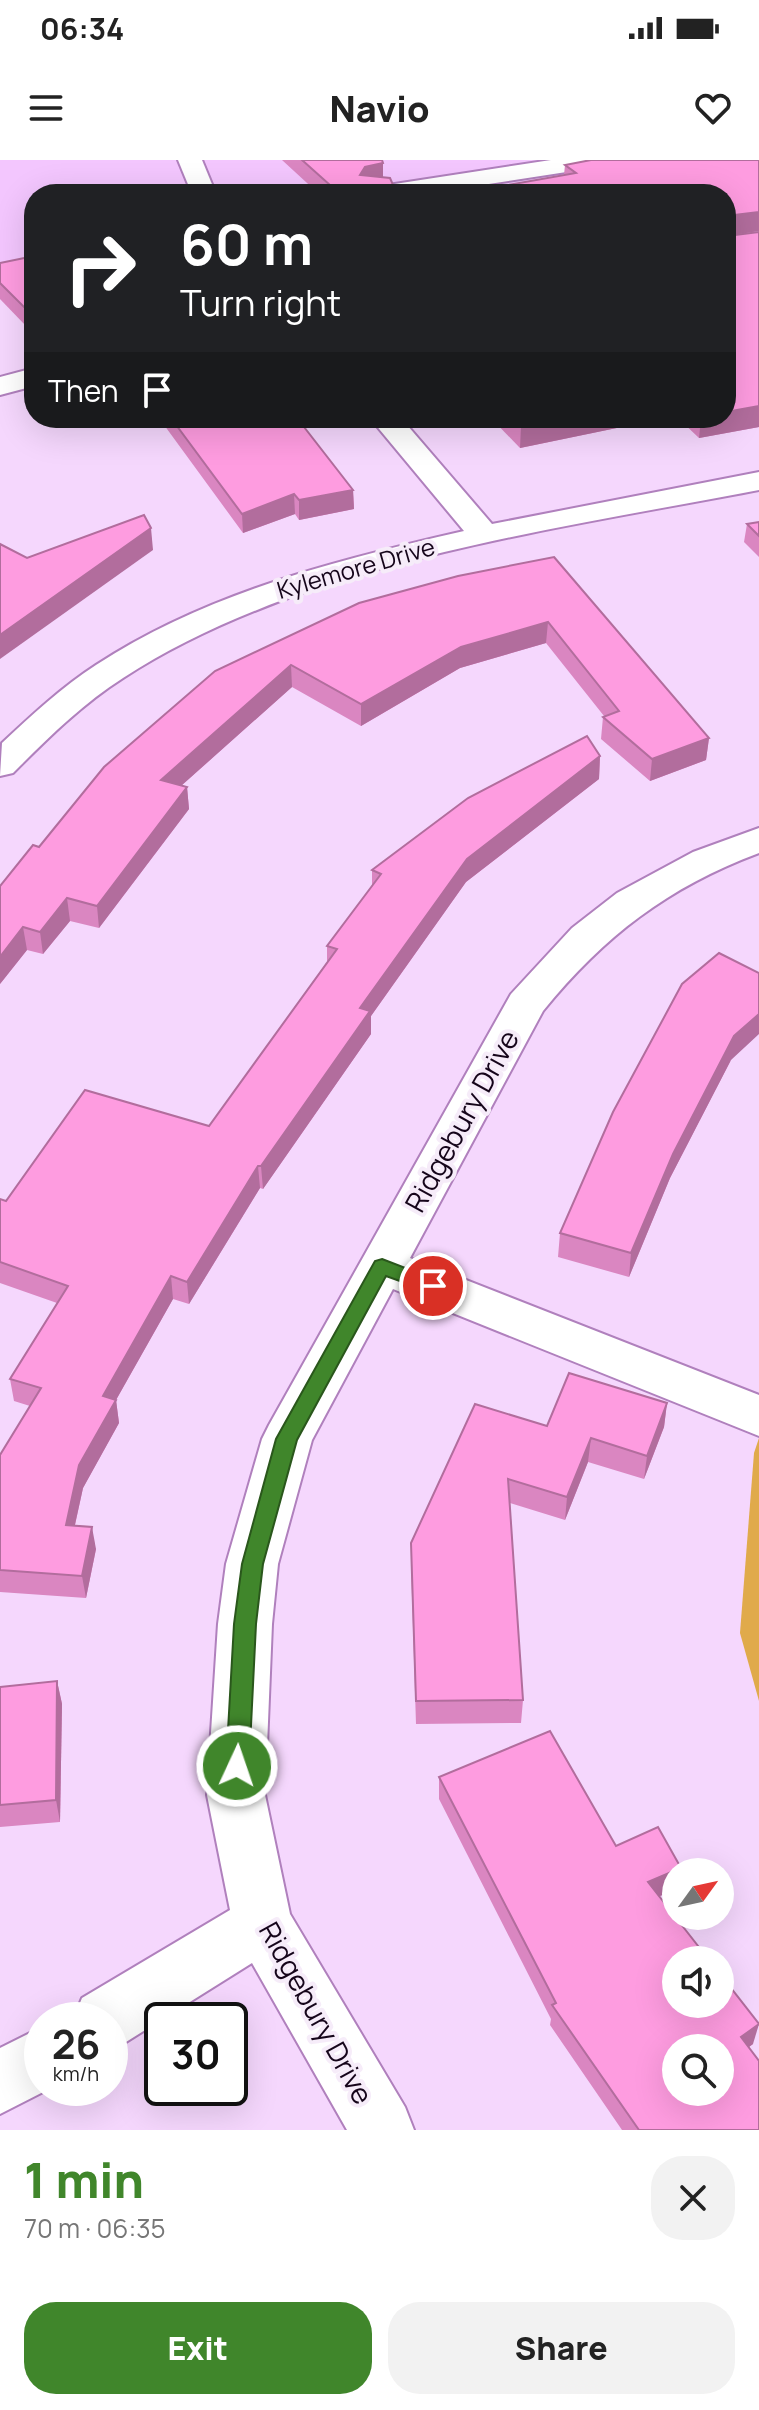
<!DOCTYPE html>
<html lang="en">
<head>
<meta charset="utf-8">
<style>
	:root { --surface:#fff; --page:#f2f2f2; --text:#222; --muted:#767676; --accent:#40862b }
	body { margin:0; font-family:Manrope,sans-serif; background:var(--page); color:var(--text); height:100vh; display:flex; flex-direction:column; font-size:30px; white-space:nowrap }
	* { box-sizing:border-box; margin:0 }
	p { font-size:26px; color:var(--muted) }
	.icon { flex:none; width:44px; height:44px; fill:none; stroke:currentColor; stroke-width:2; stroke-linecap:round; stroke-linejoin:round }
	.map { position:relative; height:1970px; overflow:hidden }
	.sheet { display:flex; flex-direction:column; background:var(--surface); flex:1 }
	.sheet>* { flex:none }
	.top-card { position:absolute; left:24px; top:24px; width:712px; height:244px; border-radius:32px; box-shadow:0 8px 32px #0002; background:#202124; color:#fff; overflow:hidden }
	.needle { width:52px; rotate:57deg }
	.tools { position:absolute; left:662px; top:1698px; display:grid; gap:16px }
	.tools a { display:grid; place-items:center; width:72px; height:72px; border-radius:50%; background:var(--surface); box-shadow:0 8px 32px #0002; font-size:40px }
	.speed { position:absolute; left:24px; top:1842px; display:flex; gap:16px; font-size:40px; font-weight:700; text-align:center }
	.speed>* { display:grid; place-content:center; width:104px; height:104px; border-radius:50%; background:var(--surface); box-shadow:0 8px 32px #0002; line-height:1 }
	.speed small { font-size:20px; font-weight:400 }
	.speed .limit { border:4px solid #111; border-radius:12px; background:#fff; color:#111 }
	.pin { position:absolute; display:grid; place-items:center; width:68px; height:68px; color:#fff; margin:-34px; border:4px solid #fff; border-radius:50%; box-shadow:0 2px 8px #0007 }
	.me { position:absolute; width:88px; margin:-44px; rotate:3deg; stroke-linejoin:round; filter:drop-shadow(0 0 6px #0008) }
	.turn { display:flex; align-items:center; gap:28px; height:168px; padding:0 24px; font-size:36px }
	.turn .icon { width:104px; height:104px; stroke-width:2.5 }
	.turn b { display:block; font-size:56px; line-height:68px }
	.then { display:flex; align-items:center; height:76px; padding:0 24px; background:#0003; gap:16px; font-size:30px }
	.round { display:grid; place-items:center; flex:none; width:84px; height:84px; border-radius:32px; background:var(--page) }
	.headline { display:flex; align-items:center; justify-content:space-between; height:136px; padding:0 24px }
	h1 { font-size:48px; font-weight:800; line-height:60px; color:var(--accent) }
	.cta { display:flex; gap:16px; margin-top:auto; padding:16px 24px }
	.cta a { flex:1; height:92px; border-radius:32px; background:var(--accent); color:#fff; font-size:32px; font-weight:800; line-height:92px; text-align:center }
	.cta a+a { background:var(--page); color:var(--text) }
	.status { display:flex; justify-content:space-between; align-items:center; height:56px; padding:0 40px; background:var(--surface); direction:ltr }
	.status svg { height:22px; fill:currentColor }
	header { display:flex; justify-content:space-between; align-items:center; height:104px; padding:0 24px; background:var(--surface); font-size:36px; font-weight:800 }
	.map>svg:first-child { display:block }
</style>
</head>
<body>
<div class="status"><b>06:34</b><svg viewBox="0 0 49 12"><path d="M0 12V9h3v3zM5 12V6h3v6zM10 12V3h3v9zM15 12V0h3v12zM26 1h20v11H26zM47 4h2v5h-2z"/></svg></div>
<header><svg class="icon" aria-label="menu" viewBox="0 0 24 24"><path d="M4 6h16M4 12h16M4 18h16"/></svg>Navio<svg class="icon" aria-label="heart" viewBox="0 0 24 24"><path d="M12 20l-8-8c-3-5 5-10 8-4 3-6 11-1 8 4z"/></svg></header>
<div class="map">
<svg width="759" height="1970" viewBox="0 0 759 1970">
	<rect width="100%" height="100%" fill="#f5d7fd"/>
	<polygon fill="#f3c6fe" points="0,0 673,0 462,34 34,34 34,103 0,109"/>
	<polygon fill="#e0aa4b" points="759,1278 759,1541 740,1473 754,1293"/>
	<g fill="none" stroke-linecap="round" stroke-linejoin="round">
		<defs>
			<g id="minor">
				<polygon points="178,0 202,0 216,34 192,34"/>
				<polygon points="551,0 611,0 608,5 599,7 424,34 363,34 366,29 375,27"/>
				<polygon points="34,208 34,226 0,235 0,217"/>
				<path d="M370,258H401L492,364L759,312V330C552,370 302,402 123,518C82,544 47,579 13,613L0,616L2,583C32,555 62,527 96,505C206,433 337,400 464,371Z"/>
				<path d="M759,668V693C668,727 604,776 543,851L410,1098L759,1235V1276L393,1129L312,1280L278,1404L272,1464L265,1635L290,1754L405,1947L414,1970H347L252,1803L126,1882L110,1888V1860H73L82,1838L230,1750L207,1635L218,1464L226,1404L262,1279L269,1265L511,834L572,768L617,733L693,692Z"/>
				<polygon points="42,1867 42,1928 51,1928 0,1954 0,1888"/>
			</g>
		</defs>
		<use href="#minor" stroke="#b080bd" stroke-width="4"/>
		<use href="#minor" fill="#fff" fill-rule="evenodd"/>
	</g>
	<g fill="#da86c1">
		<polygon points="282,0 382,0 383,17 397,34 319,34"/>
		<polygon points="591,0 759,0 759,71 726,76 759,72 759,267 699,278 678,258 726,258 726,34 458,34 564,15 565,5"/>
		<polygon points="34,96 26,166 0,139 0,103"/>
		<polygon points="159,258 297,258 353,330 354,349 299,360 295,354 243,373"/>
		<polygon points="491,258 665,258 520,288"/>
		<polygon points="759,362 759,397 744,382 747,364"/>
		<polygon points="554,397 709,578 706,600 650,621 601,579 603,557 604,556 546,483 460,508 361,566 292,527 182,625 187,627 189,649 99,768 70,761 43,794 27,790 0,824 39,687 215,511"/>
		<polygon points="600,596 599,619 466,722 371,856 371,874 263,1029 260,1028 189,1144 173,1139 116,1240 119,1263 83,1328 75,1365 96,1389 86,1438 0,1432 0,1295 30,1246 14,1241 10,1219 57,1143 0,1123 0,1039 6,1041 209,966 327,802 327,786 372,726 372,710"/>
		<polygon points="731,900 670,1018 629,1117 558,1097 560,1073"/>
		<polygon points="667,1243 664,1267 644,1319 588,1302 565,1360 510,1343 523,1540 521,1563 416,1564 411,1406 411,1383 547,1266"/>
		<polygon points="57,1521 62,1544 60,1662 0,1667 0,1527"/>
		<polygon points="439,1617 616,1686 676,1712 676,1729 660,1736 753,1884 749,1887 759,1970 622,1970 550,1865 551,1859 439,1639"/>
	</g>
	<g fill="#b26d9d">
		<polygon points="383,3 383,23 360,15 365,7"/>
		<polygon points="759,52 759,71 726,76 726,56"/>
		<polygon points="34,145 34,164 26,166 24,147"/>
		<polygon points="759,246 759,267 699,278 701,258 726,258 726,252"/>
		<polygon points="564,258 665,258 520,288 521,267"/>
		<polygon points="353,330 354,349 299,360 299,340"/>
		<polygon points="294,334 295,354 243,373 242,354"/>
		<polygon points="151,368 153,390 0,499 0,475"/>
		<polygon points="548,462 546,483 460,508 361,566 361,544 461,487"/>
		<polygon points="291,505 292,527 163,642 161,620"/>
		<polygon points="709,578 706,600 650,621 652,599"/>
		<polygon points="600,596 599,619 466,722 371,856 371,874 263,1029 261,1006 360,848 467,699"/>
		<polygon points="187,627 189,649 99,768 97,746"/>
		<polygon points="67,738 70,761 43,794 40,772"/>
		<polygon points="23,767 27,790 0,824 0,797"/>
		<polygon points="759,854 759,874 731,900 670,1018 629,1117 631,1093 673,994 734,876"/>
		<polygon points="258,1006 260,1028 189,1144 187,1122"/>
		<polygon points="171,1116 173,1139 116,1240 119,1263 83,1328 70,1387 66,1365 79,1305 103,1236"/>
		<polygon points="667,1243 664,1267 644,1319 647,1296"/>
		<polygon points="591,1278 588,1302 565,1360 567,1337"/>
		<polygon points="92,1367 96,1389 86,1438 82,1416"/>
		<polygon points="57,1521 62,1544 60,1662 56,1640"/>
		<polygon points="681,1708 680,1712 676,1712 676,1729 644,1743 648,1722"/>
		<polygon points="759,1864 753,1884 735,1897 741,1877"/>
	</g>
	<g fill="#fe9ce0" stroke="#b26d9d" stroke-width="2" fill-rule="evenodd">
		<polygon points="302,0 382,0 383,3 365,7 360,15 390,18 397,34 340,34"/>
		<polygon points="591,0 759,0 759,52 726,56 726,34 458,34 576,13 565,5"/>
		<polygon points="726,60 726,76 759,72 759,246 726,252"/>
		<polygon points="34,96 34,145 24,147 0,123 0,103"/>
		<polygon points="171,258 297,258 353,330 299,340 294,334 242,354"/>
		<polygon points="513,258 564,258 521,267"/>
		<polygon points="144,355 151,368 0,475 0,384 27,398"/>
		<polygon points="759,362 759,376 747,364"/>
		<polygon points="554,397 709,578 652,599 603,557 619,551 548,462 461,487 361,544 291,505 161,620 187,627 97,746 67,738 40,772 23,767 0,797 0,726 33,685 39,687 104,607 215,511 359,443 458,416"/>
		<polygon points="587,576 600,596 467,699 360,848 370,851 261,1006 258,1006 187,1122 171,1116 103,1236 116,1240 79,1305 66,1365 92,1367 82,1416 0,1410 0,1295 41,1228 10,1219 68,1126 0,1102 0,1039 6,1041 85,930 209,966 337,789 327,786 381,714 372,710 468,638"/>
		<polygon points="719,793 759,813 759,854 734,876 673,994 631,1093 560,1073 613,952 682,824"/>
		<polygon points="569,1213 667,1243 647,1296 591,1278 567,1337 508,1319 523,1540 416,1541 411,1383 475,1244 547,1266"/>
		<polygon points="57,1521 56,1640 0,1645 0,1527"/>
		<path d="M550,1571L616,1686L658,1667L681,1708L648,1722L709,1800H676V1844H720V1814L759,1864L741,1877L759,1901V1970H639L552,1845L556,1843L439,1617ZM676,1888H720V1932H676Z"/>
	</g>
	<polygon fill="#40862b" stroke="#2a571c" stroke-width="2" points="382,1099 439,1121 442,1126 439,1131 433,1133 386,1116 297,1280 263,1404 256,1464 249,1606 245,1614 237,1617 229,1614 226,1606 234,1464 242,1404 276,1279 375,1101"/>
	<g text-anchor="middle" stroke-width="8" stroke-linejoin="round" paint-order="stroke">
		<g font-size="24" fill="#15051a" stroke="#f6ecf9">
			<text transform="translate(356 409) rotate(-16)" y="8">Kylemore Drive</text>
		</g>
		<g font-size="28" fill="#15051a" stroke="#f6ecf9">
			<text transform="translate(462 961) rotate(-61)" y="10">Ridgebury Drive</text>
			<text transform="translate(316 1853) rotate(61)" y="10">Ridgebury Drive</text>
		</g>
	</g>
</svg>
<div class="tools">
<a><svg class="needle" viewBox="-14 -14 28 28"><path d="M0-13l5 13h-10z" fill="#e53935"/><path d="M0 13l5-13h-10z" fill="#767676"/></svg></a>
<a><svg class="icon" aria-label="sound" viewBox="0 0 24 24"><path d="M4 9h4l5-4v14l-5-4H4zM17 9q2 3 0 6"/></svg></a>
<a><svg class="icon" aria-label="search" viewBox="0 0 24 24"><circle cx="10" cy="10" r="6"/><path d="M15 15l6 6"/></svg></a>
</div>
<div class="speed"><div>26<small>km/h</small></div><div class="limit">30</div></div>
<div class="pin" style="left:433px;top:1126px;background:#d93025"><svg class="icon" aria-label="arrive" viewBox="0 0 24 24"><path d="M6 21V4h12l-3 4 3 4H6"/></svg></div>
<svg class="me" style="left:237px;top:1606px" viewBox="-20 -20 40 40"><circle r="17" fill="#40862b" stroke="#fff" stroke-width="3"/><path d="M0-11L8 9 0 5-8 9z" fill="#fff"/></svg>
<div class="top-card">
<div class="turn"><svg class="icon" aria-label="right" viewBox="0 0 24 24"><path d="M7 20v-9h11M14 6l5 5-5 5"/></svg><div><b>60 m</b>Turn right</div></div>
<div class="then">Then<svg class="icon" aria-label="arrive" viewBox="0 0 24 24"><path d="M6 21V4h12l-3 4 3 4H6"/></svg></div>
</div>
</div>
<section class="sheet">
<div class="headline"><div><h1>1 min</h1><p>70 m · 06:35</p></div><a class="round"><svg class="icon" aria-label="close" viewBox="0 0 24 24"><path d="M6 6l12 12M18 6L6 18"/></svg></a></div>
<div class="cta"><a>Exit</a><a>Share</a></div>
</section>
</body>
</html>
